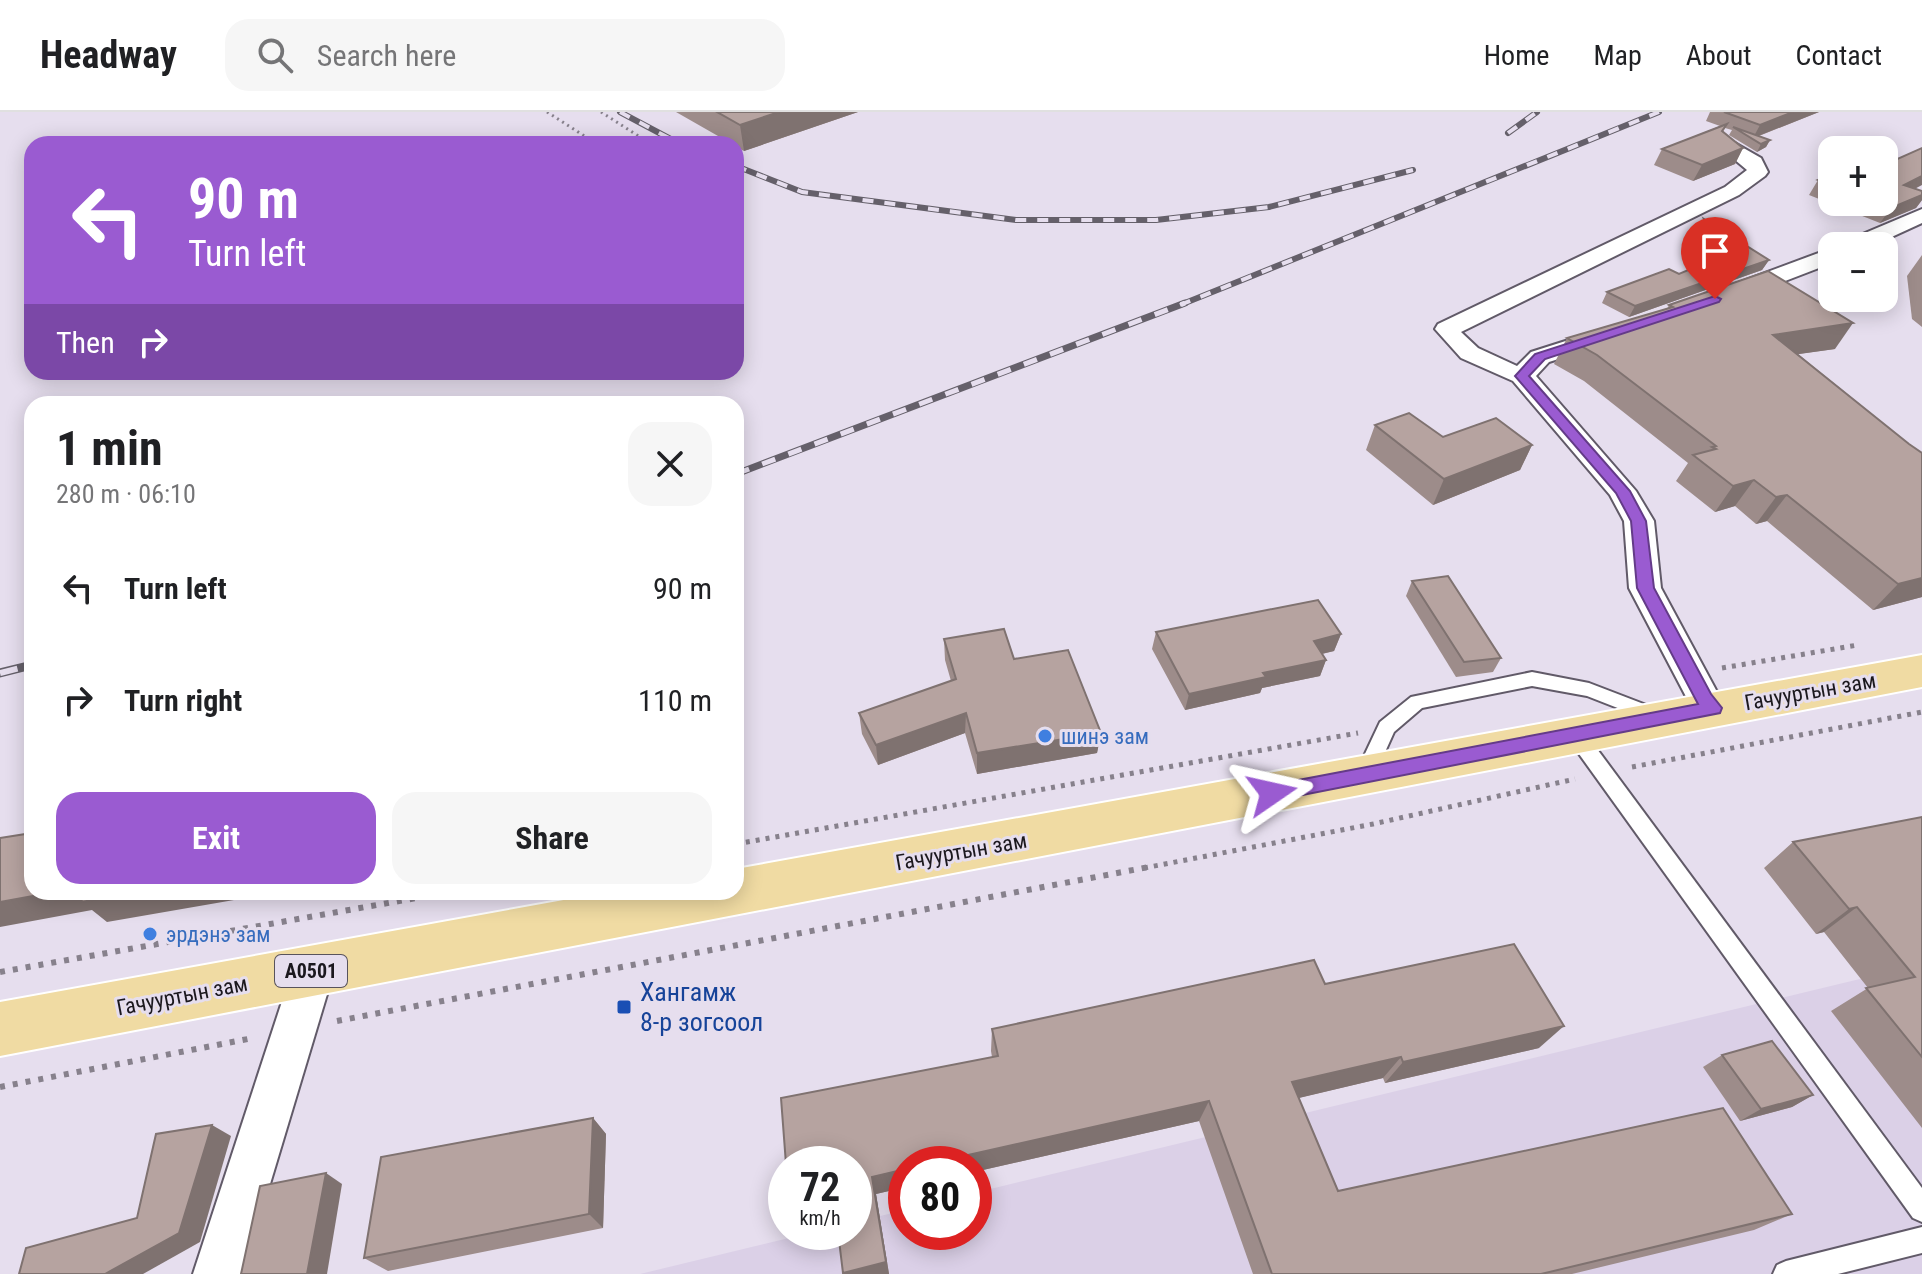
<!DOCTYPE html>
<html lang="en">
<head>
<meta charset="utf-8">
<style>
	:root { --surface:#fff; --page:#f6f6f6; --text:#202124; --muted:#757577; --line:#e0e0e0; --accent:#9a5bd1 }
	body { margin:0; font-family:"Roboto Condensed",sans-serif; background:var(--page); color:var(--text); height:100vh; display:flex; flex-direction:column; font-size:30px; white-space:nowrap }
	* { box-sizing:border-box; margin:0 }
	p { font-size:26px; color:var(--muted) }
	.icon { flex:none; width:44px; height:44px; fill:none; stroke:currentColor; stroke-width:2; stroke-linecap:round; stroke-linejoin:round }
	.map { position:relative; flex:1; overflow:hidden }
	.panel { position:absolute; left:24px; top:284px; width:720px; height:504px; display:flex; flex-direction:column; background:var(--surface); border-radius:24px; box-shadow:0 4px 20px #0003 }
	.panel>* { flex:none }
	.top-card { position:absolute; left:24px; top:24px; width:720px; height:244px; border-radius:24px; box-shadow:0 4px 20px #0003; background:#9a5bd1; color:#fff; overflow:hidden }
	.tools { position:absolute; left:1818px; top:24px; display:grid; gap:16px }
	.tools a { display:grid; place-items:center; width:80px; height:80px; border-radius:16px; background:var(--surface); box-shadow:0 4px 20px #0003; font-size:40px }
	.speed { position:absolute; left:768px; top:1034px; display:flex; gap:16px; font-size:40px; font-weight:700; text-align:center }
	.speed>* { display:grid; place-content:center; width:104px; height:104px; border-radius:50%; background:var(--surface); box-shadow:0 4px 20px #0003; line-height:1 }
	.speed small { font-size:20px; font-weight:400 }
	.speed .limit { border:12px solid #d22; background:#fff; color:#111 }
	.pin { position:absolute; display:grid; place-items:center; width:68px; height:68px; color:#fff; margin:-82px -34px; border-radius:50% 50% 50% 0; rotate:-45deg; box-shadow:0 0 8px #0007 }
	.pin .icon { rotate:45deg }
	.me { position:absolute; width:88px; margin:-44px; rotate:79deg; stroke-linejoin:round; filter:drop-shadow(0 0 6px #0008) }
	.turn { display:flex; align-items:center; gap:28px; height:168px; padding:0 32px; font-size:36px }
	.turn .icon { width:104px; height:104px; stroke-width:2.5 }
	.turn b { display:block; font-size:56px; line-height:68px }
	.then { display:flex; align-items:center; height:76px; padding:0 32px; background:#0003; gap:16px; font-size:30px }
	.round { display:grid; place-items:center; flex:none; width:84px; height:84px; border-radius:24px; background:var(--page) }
	.summary { display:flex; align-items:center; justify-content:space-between; height:136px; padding:0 32px }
	h1 { font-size:48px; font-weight:700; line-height:60px }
	.cta { display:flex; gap:16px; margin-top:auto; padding:16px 32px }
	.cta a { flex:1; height:92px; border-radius:24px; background:var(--accent); color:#fff; font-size:32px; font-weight:700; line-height:92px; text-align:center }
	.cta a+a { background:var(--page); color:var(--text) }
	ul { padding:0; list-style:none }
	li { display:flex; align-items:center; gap:24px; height:112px; padding:0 32px }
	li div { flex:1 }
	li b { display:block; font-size:30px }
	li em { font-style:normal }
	header { display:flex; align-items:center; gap:48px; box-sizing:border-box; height:112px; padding:0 40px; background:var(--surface); border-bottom:2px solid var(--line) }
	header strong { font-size:38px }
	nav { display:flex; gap:44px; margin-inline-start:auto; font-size:28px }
	.search { width:560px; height:72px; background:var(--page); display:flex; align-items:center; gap:20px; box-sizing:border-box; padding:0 28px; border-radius:24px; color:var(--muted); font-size:30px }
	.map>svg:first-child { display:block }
</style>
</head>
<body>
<header>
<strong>Headway</strong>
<div class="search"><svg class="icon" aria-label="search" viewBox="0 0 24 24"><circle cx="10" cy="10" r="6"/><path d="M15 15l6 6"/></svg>Search here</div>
<nav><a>Home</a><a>Map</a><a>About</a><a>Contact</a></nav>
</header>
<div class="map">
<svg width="1922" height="1162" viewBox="0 0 1922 1162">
	<rect width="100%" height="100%" fill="#e6deee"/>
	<polygon fill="#dbd0e7" points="1922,852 1922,1162 640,1162 814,1120 854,1120 854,1110 906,1098 906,1120 974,1120 974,1081"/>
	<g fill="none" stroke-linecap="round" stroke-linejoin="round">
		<defs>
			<g id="service">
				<polygon points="1532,560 1589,571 1662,599 1665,604 1662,609 1656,611 1587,584 1532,574 1422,596 1394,620 1372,669 1365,671 1358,669 1355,663 1380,610 1411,585"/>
				<polygon points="1576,616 1583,618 1922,1076 1922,1110 1913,1106 1569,628 1567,623 1569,618"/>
				<polygon points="1922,1115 1922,1141 1838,1162 1773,1162 1777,1153 1786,1149"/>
			</g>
			<g id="minor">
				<path d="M1726,26L1761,46L1768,60L1765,64L1739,83L1461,220L1478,236L1517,254L1531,240L1597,219H1615L1618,224L1615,229L1549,250L1536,264L1636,379L1654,409L1661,476L1716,578L1730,596L1725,605C1710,610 1703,608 1692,596L1629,476L1624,409L1610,383L1513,269L1461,246L1435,217L1438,212L1725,75L1747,58L1716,32Z"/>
				<polygon points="1922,97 1922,111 1872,134 1843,134 1846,129"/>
				<polygon points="1832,136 1832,151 1743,185 1735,187 1723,180 1727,175"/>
				<polygon points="313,840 328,845 334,859 243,1162 193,1162 292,859 298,845"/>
			</g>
			<polygon id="trunk" points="1922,543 1922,575 0,944 0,890 608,780 736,780 736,757"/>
		</defs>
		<use href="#service" stroke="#615a68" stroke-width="4"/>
		<use href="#minor" stroke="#615a68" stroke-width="4"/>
		<use href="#trunk" stroke="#fff" stroke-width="4"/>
		<g stroke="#87818c" stroke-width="3" stroke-dasharray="2 4" stroke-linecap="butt">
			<polyline points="547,0 597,32"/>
			<polyline points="601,0 651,32"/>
		</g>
		<g stroke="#87818c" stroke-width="5" stroke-dasharray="4 6" stroke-linecap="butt">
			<polyline points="1722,556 1858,533"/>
			<polyline points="1632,655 1922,600"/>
			<polyline points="736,732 1358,621"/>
			<polyline points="1144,756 1373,712 1575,667"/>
		</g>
		<g stroke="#87818c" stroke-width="6" stroke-dasharray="5 8" stroke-linecap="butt">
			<polyline points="0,860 450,780"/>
			<polyline points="337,909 1154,754"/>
			<polyline points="0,975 253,926"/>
		</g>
		<use href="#service" fill="#fff" fill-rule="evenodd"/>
		<use href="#minor" fill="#fff" fill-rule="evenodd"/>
		<use href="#trunk" fill="#f0dba3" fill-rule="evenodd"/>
		<defs>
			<g id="rail-far2">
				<polyline points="620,0 680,32"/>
				<polyline points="1508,21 1537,0"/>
				<polyline points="736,54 802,80 1016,108 1156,108 1269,95 1413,58"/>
				<polyline points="1180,193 1659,0"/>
			</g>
			<polyline id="rail-far1" points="736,362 1185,191"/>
			<polyline id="rail" points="0,561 32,553"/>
		</defs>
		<use href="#rail-far2" stroke="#65606a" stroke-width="6"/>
		<use href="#rail-far1" stroke="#65606a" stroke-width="7"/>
		<use href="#rail" stroke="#65606a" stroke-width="9"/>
		<use href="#rail-far2" stroke="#e6deee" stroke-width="4" stroke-dasharray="11" stroke-linecap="butt"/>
		<use href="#rail-far1" stroke="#e6deee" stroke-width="5" stroke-dasharray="14" stroke-linecap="butt"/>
		<use href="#rail" stroke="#e6deee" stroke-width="6" stroke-dasharray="18" stroke-linecap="butt"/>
	</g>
	<g fill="#9d8c8a">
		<polygon points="676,0 858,0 744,39 736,35 736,32 732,32"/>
		<polygon points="1710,0 1819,0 1759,24 1770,28 1766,35 1757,40 1729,23 1732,18 1725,16 1723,20 1743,36 1735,52 1693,69 1654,53 1662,37 1720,14 1706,9"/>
		<polygon points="1832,46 1832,90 1884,90 1916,77 1922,79 1922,88 1916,96 1880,111 1809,83 1818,68 1820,67"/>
		<polygon points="1704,107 1769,148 1762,158 1629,205 1602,191 1607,180 1679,162 1712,148 1698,118"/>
		<polygon points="1922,143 1922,215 1912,207 1907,164"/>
		<polygon points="1669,193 1835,237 1798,242 1909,332 1922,341 1922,485 1873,498 1767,409 1756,412 1735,394 1715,400 1676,369 1688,351 1584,269 1554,252 1567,226 1667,197"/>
		<polygon points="1375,313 1443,325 1532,333 1520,358 1433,393 1366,338"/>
		<polygon points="1412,469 1501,546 1493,560 1456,565 1406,484"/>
		<polygon points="1156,520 1341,522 1334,539 1322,542 1326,548 1320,564 1262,576 1260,581 1185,598 1152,537"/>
		<polygon points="944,527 1014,547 1101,621 1097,641 977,662 965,621 878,653 862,622 859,601 951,569 945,548"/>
		<polygon points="1922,705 1922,1016 1831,899 1868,876 1824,820 1816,822 1764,756 1793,730"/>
		<polygon points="1325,872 1539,936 1385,971 1383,966 1298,986 1338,1079 1792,1102 1754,1118 1572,1162 1253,1162 1199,1009 974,1060 974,1052 906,1052 906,1075 876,1082 889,1162 843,1162 838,1120 854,1052 992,945 991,939 992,917"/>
		<polygon points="1722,943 1813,983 1792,995 1740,1009 1703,955"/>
		<polygon points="593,1006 606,1022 603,1116 388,1159 364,1146"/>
	</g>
	<g fill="#7f7270">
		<polygon points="779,0 858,0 744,39 740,13"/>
		<polygon points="1793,0 1819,0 1753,26 1760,13"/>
		<polygon points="1770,28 1766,35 1757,40 1761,32"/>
		<polygon points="1743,36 1735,52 1693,69 1702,53"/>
		<polygon points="1922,64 1922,73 1894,88 1904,73"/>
		<polygon points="1922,83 1922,88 1916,96 1880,111 1891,96"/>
		<polygon points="1769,148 1762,158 1629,205 1635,194"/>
		<polygon points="1853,211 1835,237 1757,248 1773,223"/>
		<polygon points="1532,333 1520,358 1433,393 1444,367"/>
		<polygon points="1754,368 1735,394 1715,400 1733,374"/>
		<polygon points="1787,383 1767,409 1756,412 1776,385"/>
		<polygon points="1922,466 1922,485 1873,498 1898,472"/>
		<polygon points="1341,522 1334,539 1308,545 1314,529"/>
		<polygon points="1326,548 1320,564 1262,576 1260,581 1185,598 1189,582 1263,561"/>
		<polygon points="966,601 965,621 878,653 876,633"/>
		<polygon points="1101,621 1097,641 977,662 977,641"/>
		<polygon points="55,780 237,780 234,788 107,810 92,798 0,815 0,790"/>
		<polygon points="1857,795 1824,820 1816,822 1849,797"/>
		<polygon points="1564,914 1539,936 1385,971 1403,950"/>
		<polygon points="1401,945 1383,966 1278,991 1292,970"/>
		<polygon points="1813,983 1792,995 1740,1009 1761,997"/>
		<polygon points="1209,989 1199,1009 974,1060 974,1052 928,1052"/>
		<polygon points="593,1006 606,1022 603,1116 589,1102"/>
		<polygon points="212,1013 231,1024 200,1130 143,1162 105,1162"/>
		<polygon points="906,1057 906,1075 876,1082 889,1162 843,1162 872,1065"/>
		<polygon points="326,1061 342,1072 327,1162 307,1162"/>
	</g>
	<g fill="#b6a3a0" stroke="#7f7270" stroke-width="2">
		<polygon points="717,0 779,0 740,13"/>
		<polygon points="1724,0 1793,0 1760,13"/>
		<polygon points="1727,12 1722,19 1743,36 1702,53 1662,37"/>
		<polygon points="1733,15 1770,28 1761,32"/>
		<polygon points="1922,36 1922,64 1904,73 1922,79 1922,83 1891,96 1876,90 1884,90 1884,53"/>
		<polygon points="1832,46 1832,73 1818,68 1825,65"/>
		<polygon points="1704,107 1769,148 1635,194 1607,180 1669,157 1679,162 1717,146 1726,151"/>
		<polygon points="1768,159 1853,211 1773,223 1909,332 1922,341 1922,466 1898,472 1787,383 1776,385 1754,368 1733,374 1693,343 1716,337 1712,335 1716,334 1597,243 1567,226 1673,195 1669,193"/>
		<polygon points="1409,301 1443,325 1496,306 1532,333 1444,367 1375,313"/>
		<polygon points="1448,464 1501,546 1464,550 1412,469"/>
		<polygon points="1318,488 1341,522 1314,529 1326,548 1263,561 1266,565 1189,582 1156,520"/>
		<polygon points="1004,517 1014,547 1068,538 1101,621 977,641 966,601 876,633 859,601 956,567 944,527"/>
		<polygon points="1922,705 1922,945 1866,876 1915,865 1857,795 1849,797 1793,730"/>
		<polygon points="32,721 32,780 55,780 0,790 0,726"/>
		<polygon points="85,780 140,780 81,790"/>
		<polygon points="1514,832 1564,914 1403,950 1401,945 1292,970 1338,1079 1723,996 1792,1102 1541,1162 1272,1162 1209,989 928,1052 906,1052 906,1057 872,1065 886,1150 843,1161 838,1120 854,1120 854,1052 786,1052 781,986 998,944 992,917 1314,848 1325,872"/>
		<polygon points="1772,929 1813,983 1761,997 1722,943"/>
		<polygon points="593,1006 589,1102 364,1146 381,1045"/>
		<polygon points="212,1013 179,1121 105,1162 19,1162 26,1136 137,1106 156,1022"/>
		<polygon points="326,1061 307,1162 241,1162 260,1074"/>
	</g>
	<polygon fill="#9a5bd1" stroke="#643b88" stroke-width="2" points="1715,184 1721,187 1719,190 1545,247 1529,264 1630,379 1646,409 1654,476 1711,582 1722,596 1720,601 1272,689 1265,687 1262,681 1265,675 1272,673 1698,592 1637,476 1631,409 1616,381 1515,264 1535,242"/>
	<g fill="#3f7fe0" stroke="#e6deee" stroke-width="3">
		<circle cx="1045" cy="624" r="8"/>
		<circle cx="150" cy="822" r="8"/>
	</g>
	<rect fill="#1a4fb4" stroke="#e6deee" stroke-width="3" x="616" y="887" width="16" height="16" rx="4"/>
	<g text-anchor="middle" stroke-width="6" stroke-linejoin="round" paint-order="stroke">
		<rect fill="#e6deee" stroke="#58535c" stroke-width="2" x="275" y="843" width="72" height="32" rx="6"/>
		<g font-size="20" font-weight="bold" fill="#1b181e">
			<text x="311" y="866">A0501</text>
		</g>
		<g font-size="22" fill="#1b181e" stroke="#e6deee">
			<text transform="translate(1810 579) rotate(-10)" y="8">Гачууртын зам</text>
			<text transform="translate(961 739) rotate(-10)" y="8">Гачууртын зам</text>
			<text transform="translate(182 883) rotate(-11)" y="8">Гачууртын зам</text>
		</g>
		<g font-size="22" fill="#366cbe" stroke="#e6deee" text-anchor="start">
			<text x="1061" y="632">шинэ зам</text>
			<text x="166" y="830">эрдэнэ зам</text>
		</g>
		<g font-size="26" fill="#164399" stroke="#e6deee" text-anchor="start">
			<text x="640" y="889">Хангамж<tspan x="640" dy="30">8-р зогсоол</tspan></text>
		</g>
	</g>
</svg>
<div class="tools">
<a>+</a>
<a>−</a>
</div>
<div class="speed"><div>72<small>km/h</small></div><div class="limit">80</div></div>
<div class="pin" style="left:1715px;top:187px;background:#d93025"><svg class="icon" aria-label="arrive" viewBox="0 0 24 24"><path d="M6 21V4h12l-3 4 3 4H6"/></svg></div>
<svg class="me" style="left:1272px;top:681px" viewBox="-20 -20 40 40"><path d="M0-17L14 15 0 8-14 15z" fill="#9a5bd1" stroke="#fff" stroke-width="4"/></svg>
<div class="top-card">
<div class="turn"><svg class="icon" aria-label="left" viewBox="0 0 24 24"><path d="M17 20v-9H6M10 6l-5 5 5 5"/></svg><div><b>90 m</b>Turn left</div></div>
<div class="then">Then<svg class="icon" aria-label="right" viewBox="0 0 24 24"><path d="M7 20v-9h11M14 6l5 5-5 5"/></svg></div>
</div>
<section class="panel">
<div class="summary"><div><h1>1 min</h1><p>280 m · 06:10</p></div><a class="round"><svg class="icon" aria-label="close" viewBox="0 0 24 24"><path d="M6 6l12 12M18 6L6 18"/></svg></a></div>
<ul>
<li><svg class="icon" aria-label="left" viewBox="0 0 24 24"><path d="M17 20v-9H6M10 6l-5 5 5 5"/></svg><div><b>Turn left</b></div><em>90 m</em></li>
<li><svg class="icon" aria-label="right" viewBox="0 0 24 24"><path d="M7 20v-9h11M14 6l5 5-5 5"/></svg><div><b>Turn right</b></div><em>110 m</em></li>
</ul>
<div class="cta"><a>Exit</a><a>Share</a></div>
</section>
</div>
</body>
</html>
